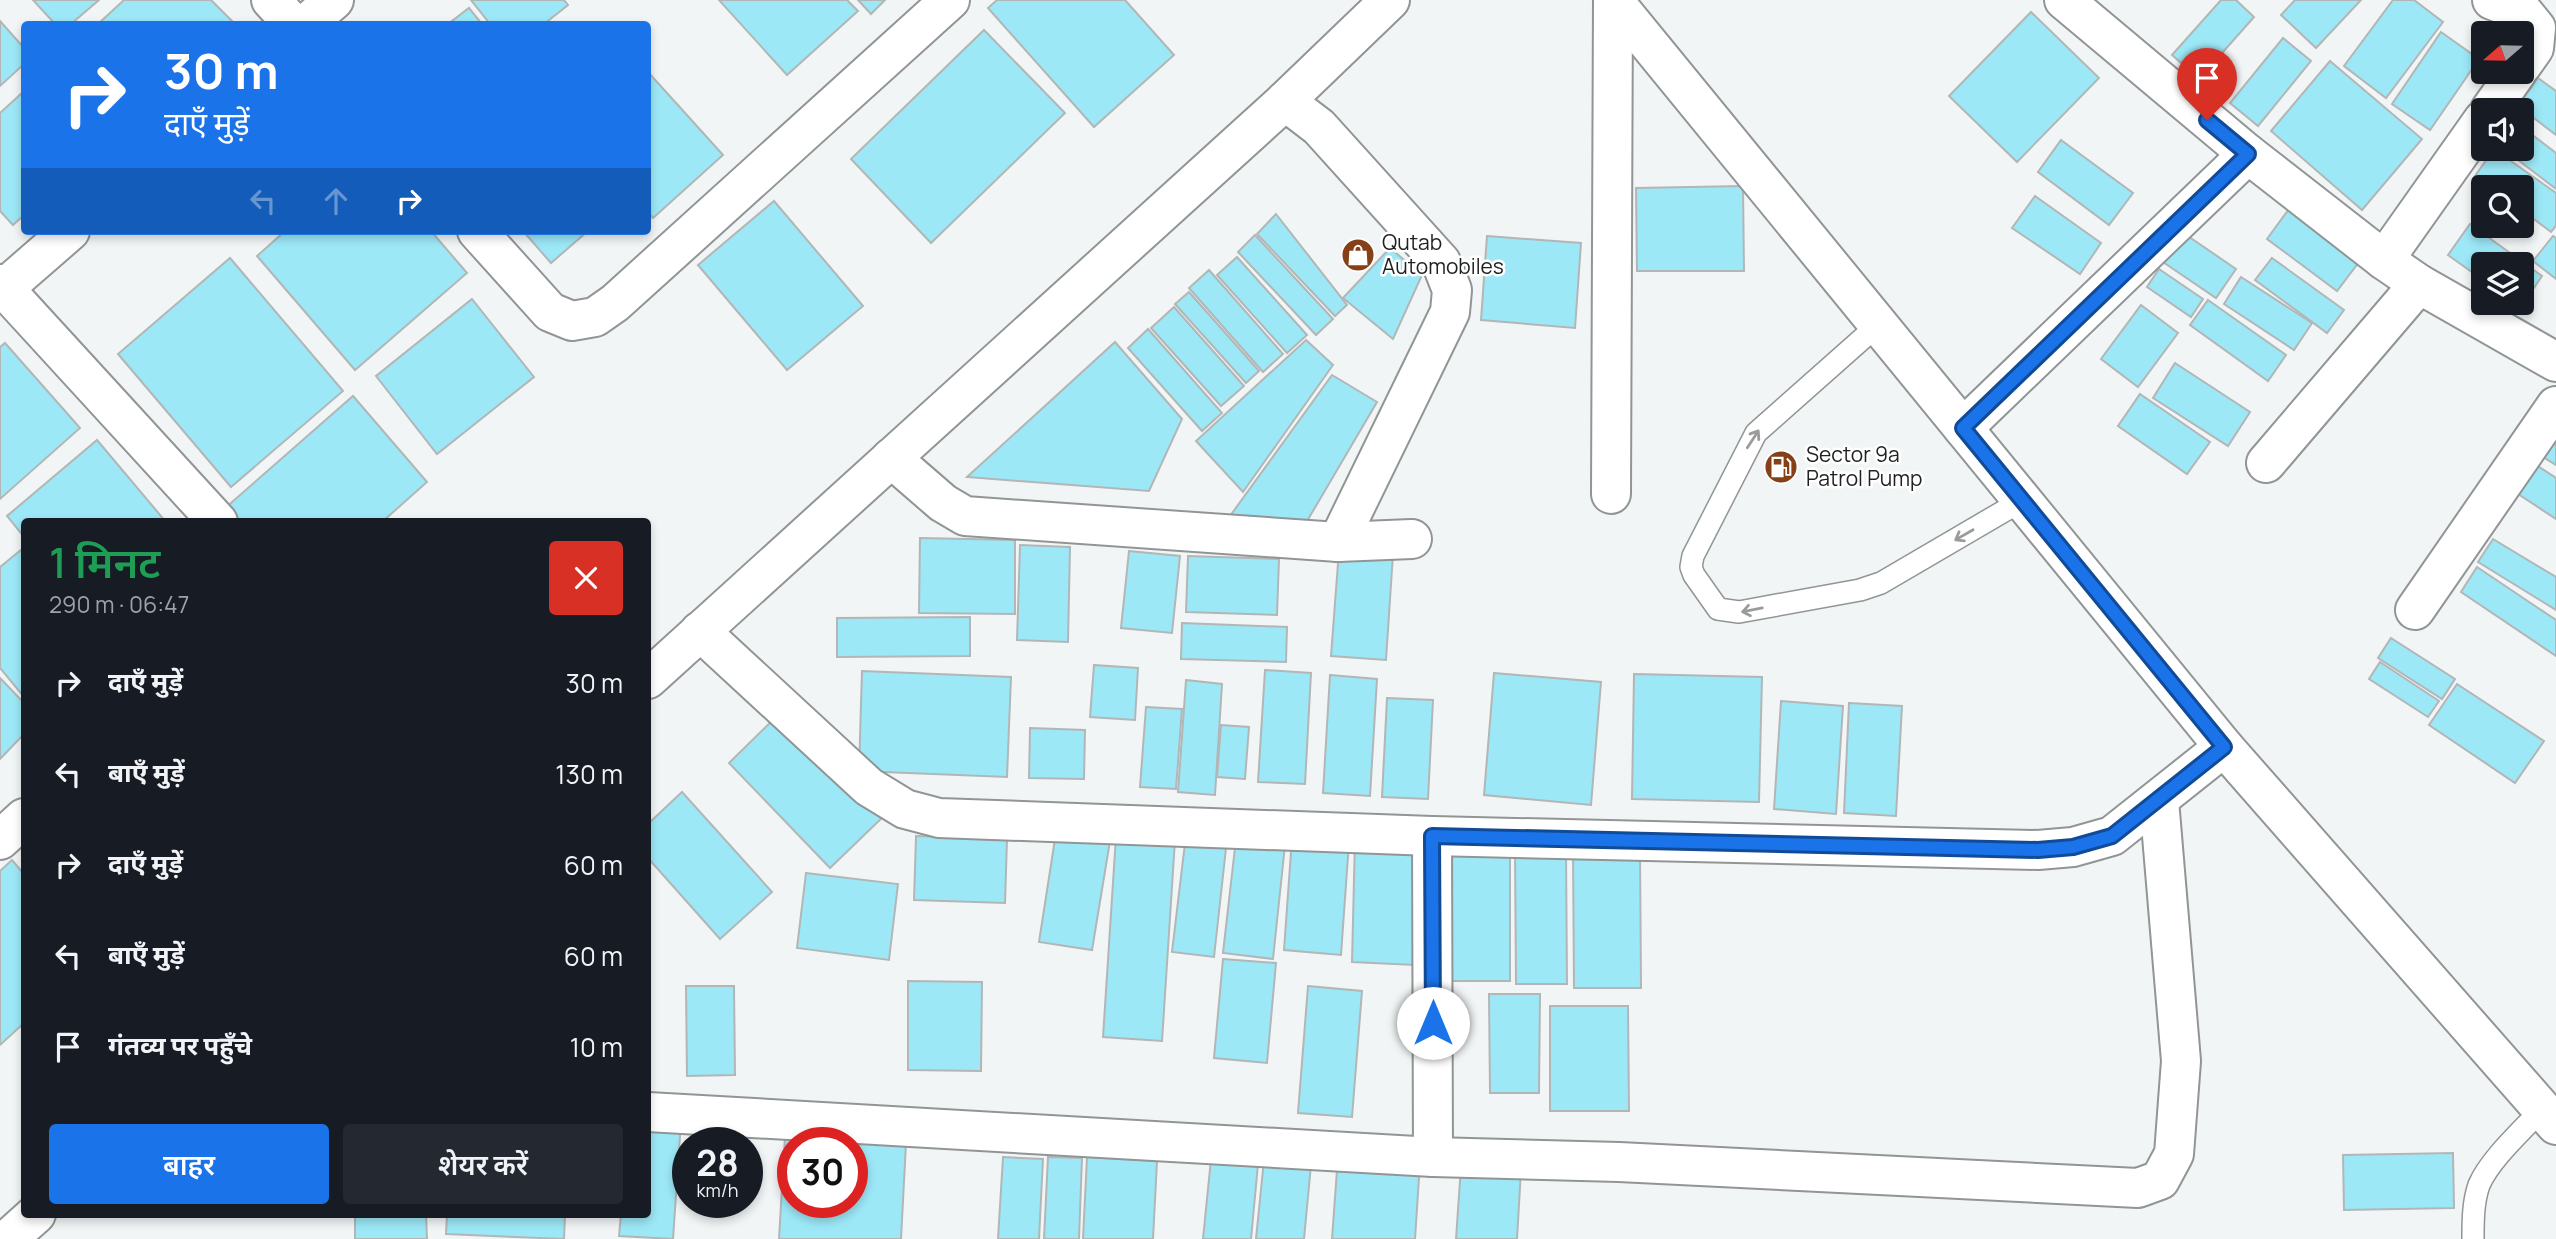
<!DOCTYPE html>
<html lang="hi">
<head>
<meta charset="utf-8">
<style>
	:root { --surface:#171b24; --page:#242831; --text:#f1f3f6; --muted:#9ea1a6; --accent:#1a73e8 }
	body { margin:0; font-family:Manrope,"Noto Sans Devanagari",sans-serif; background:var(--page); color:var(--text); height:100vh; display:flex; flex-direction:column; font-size:26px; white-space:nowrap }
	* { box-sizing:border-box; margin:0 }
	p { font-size:23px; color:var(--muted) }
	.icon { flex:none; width:38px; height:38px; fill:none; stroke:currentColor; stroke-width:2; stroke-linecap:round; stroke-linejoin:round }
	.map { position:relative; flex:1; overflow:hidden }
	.side { position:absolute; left:21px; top:518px; width:630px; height:700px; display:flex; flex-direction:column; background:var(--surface); border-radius:7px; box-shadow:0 4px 10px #0003 }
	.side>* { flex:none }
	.hud { position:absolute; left:21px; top:21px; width:630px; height:214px; border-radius:7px; box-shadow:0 4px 10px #0003; background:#1a73e8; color:#fff; overflow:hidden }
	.needle { width:46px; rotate:250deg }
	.buttons { position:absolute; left:2471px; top:21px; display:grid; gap:14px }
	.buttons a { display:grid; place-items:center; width:63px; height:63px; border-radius:7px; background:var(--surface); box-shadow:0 4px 10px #0003; font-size:35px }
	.speed { position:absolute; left:672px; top:1127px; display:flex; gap:14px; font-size:35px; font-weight:700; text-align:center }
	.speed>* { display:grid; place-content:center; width:91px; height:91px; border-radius:50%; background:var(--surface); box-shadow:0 4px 10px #0003; line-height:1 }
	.speed small { font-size:18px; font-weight:400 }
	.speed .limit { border:10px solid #d22; background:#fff; color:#111 }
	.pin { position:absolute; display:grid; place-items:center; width:60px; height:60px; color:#fff; margin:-72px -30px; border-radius:50% 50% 50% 0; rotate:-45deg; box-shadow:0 0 7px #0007 }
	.pin .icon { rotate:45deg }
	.me { position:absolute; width:77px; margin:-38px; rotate:0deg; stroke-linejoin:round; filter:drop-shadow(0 0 5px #0008) }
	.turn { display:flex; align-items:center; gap:24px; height:147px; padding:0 28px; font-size:32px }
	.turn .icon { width:91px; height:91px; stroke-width:2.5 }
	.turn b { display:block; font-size:49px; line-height:60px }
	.lanes { display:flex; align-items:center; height:66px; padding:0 28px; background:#0003; justify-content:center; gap:35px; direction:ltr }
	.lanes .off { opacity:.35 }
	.round { display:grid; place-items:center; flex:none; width:74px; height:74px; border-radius:7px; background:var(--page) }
	.overview { display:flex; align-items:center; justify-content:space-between; height:119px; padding:0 28px }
	h1 { font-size:42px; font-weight:600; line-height:52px; color:#1e9e55 }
	.cta { display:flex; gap:14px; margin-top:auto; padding:14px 28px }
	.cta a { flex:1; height:80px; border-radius:7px; background:var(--accent); color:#fff; font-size:28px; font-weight:600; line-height:80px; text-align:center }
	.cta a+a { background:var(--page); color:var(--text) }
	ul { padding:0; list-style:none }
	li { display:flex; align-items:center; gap:21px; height:91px; padding:0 28px }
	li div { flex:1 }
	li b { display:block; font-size:26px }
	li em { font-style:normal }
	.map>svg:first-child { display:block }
</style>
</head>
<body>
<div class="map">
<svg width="2556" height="1239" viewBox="0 0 2556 1239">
	<rect width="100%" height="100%" fill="#f2f5f6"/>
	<g fill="#9de8f7" stroke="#b2b6b6" stroke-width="2" fill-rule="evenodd">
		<polygon points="33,0 99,0 71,24 55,24"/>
		<polygon points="124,0 211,0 235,24 98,24"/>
		<polygon points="471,0 564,0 568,5 544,24 490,24"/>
		<polygon points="719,0 847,0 858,11 787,75"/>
		<polygon points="858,0 885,0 871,14"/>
		<polygon points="997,0 1125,0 1174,55 1094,127 988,8"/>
		<polygon points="2221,0 2236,0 2254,17 2199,79 2172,55"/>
		<polygon points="2295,0 2361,0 2316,48 2281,15"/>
		<polygon points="2393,0 2414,0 2443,22 2386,98 2344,66"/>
		<polygon points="469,8 482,24 448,24"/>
		<polygon points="2031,12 2099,78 2017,162 1949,96"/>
		<polygon points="0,21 24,48 24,64 0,86"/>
		<polygon points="984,30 1065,113 931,243 851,159"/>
		<polygon points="2441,32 2479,59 2430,130 2392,104"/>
		<polygon points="2283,38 2311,61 2258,126 2230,103"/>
		<polygon points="2330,61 2422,139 2362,210 2271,131"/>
		<polygon points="648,72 723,155 653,218 648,212"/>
		<polygon points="2538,78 2556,91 2556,135 2518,106"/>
		<polygon points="24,91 24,215 13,225 0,211 0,113"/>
		<polygon points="2522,127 2556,153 2556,189 2505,150 2522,149"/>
		<polygon points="2061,140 2133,193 2109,225 2038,172"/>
		<polygon points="2494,149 2556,193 2556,226 2551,232 2522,210 2522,187 2491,187 2475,176"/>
		<polygon points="1743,186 1744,271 1637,271 1636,188"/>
		<polygon points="2035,196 2101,243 2080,274 2012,228"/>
		<polygon points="774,201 863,306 787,370 698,265"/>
		<polygon points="2294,202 2365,254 2337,291 2267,239"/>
		<polygon points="1276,214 1347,305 1335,316 1257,234"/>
		<polygon points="2470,224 2542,276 2521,307 2515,303 2522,303 2522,264 2483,264 2483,280 2448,255"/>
		<polygon points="285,231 431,231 467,273 355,370 257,256"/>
		<polygon points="523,231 588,231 551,263"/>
		<polygon points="2182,232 2236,269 2216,298 2163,262"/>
		<polygon points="1255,235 1333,319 1316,335 1238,252"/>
		<polygon points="1487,236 1581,243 1575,328 1481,320"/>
		<polygon points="2553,236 2556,238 2556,279 2533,261"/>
		<polygon points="1390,248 1422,275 1393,339 1343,298"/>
		<polygon points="1237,257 1307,335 1287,353 1217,275"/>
		<polygon points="230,258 343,391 231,487 118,354"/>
		<polygon points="2272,258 2344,310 2327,333 2255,280"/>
		<polygon points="2159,269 2203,299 2191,317 2147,287"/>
		<polygon points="1209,270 1283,354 1263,372 1189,288"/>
		<polygon points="2241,277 2312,323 2294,350 2224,304"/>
		<polygon points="1189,292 1259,371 1246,383 1175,304"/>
		<polygon points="472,299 534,377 437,454 376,376"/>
		<polygon points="2208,300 2286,355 2268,381 2190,325"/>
		<polygon points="2141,305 2178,333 2138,387 2101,359"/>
		<polygon points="1174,307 1244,386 1221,406 1151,328"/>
		<polygon points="1148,329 1222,413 1202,431 1128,348"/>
		<polygon points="1306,340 1333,365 1243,492 1196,441"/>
		<polygon points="1115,342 1182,419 1149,491 967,477"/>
		<polygon points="5,343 80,428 0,499 0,347"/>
		<polygon points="2175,363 2250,412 2228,446 2153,398"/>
		<polygon points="1332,375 1377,402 1303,528 1230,516"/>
		<polygon points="2140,394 2210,442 2187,474 2118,426"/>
		<polygon points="353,396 427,482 382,522 235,522 224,509"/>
		<polygon points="2556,436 2556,465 2543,457"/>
		<polygon points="97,440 166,522 24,522 24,537 7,516"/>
		<polygon points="2527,459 2556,478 2556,519 2509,488"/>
		<polygon points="920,538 1015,540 1015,614 919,613"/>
		<polygon points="2493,539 2556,577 2556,610 2478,562"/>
		<polygon points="1020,545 1070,547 1068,642 1017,640"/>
		<polygon points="21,550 24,554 24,697 0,668 0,567"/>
		<polygon points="1339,550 1393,554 1386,660 1331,656"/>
		<polygon points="1129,551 1180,556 1172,633 1121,628"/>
		<polygon points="1188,556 1279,559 1277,615 1186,612"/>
		<polygon points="2477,567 2556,620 2556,656 2461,592"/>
		<polygon points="970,617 970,656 837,657 837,618"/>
		<polygon points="1182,623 1287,627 1286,662 1181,659"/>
		<polygon points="2391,638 2455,679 2442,699 2378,658"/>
		<polygon points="2380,662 2439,701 2428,717 2369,679"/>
		<polygon points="1094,665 1138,668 1135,720 1090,717"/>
		<polygon points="1265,670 1311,673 1305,784 1258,782"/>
		<polygon points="862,671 1011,677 1007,777 859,771"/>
		<polygon points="1494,673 1601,682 1591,805 1484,795"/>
		<polygon points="1634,674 1762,677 1759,802 1632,799"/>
		<polygon points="1330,675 1377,679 1370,796 1323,793"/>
		<polygon points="0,678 24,703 24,734 0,759"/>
		<polygon points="1186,680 1222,684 1215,795 1178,792"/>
		<polygon points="2457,684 2544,741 2515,783 2429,725"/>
		<polygon points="1387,698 1433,700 1428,799 1382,797"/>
		<polygon points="1781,701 1843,706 1836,814 1774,809"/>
		<polygon points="1849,703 1902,706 1896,816 1844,813"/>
		<polygon points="1146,707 1182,709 1176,789 1140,787"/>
		<polygon points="783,710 885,815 830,868 729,763"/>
		<polygon points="1221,725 1249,727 1245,779 1217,777"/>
		<polygon points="1030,728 1085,730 1084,779 1029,778"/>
		<polygon points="682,792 772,892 720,939 648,858 648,824"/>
		<polygon points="1057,826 1111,835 1092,950 1039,942"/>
		<polygon points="916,836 1007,839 1005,903 914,900"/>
		<polygon points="1116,836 1175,840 1162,1041 1103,1037"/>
		<polygon points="1292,838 1349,842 1341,955 1284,950"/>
		<polygon points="1355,838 1419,840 1415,965 1352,962"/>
		<polygon points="1236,839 1285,845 1273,959 1223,953"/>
		<polygon points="1185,843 1226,848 1214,957 1172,952"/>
		<rect x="1448" y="846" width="62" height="135"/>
		<polygon points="1640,849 1641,988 1574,988 1573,850"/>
		<polygon points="1515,850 1566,850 1567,984 1516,984"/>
		<polygon points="12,860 24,874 24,1023 0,1045 0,871"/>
		<polygon points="806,873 898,884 889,960 797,948"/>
		<polygon points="1223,959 1276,963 1267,1063 1214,1058"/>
		<polygon points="908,981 982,982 981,1071 908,1070"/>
		<polygon points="686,986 734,986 735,1075 687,1076"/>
		<polygon points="1308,986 1362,991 1352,1117 1298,1113"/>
		<polygon points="1489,994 1540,994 1539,1093 1490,1093"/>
		<polygon points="1550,1006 1628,1006 1629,1111 1550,1111"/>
		<polygon points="648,1118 681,1121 673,1239 619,1236 621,1214 648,1214"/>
		<path d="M785,1136L906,1143L901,1239H779ZM793,1143H852V1202H793Z"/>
		<polygon points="2453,1153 2454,1208 2344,1210 2343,1155"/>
		<polygon points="1338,1156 1420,1162 1415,1239 1332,1239"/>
		<polygon points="1003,1157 1043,1159 1039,1239 998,1239"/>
		<polygon points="1048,1157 1082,1158 1079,1239 1044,1239"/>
		<polygon points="1087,1157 1157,1161 1153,1239 1083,1239"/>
		<polygon points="1211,1159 1258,1164 1251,1239 1203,1239"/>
		<polygon points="1264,1160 1311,1165 1304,1239 1256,1239"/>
		<polygon points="1461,1166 1521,1170 1517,1239 1456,1239"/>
		<polygon points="355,1214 426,1214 427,1239 355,1239"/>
		<polygon points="447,1214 565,1214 564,1239 446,1234"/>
	</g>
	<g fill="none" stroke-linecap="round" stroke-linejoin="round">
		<defs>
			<g id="service">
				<polyline points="1879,324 1756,433 1693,556 1691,567 1694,575 1718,609 1739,612 1860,590 1881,583 2023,500"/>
				<path d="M2473,1239C2473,1221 2473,1202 2479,1185C2490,1159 2523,1130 2542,1109"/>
			</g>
			<g id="minor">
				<polyline points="271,0 293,24"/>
				<polyline points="2064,0 2248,154 2384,260 2419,284 2556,362"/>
				<polyline points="2492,0 2523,12 2536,28 2534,48 2522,65"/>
				<polyline points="306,24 334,0"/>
				<polyline points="2490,110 2517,72"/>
				<polyline points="477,231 550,312 572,321 595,317 615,303 950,0"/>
				<polyline points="2384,260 2483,120"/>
				<polyline points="0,284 218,522"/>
				<polyline points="0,292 70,231"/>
				<polyline points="1963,428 2248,154"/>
				<polyline points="891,458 943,503 965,516 1338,542 1450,312 1452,290 1441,262 1319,127 1285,101"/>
				<polyline points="2266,463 2419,284"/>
				<polyline points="1611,494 1613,0"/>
				<polyline points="1338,542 1412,539"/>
				<polyline points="2415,610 2556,406"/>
				<polyline points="700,631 869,787 905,809 939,818 1432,836 2038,850 2073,847 2112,836 2224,747"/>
				<polyline points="1432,836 1433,1157"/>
				<polyline points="0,840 24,818"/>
				<polyline points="648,1112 1433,1157 1619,1162 2138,1188 2160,1180 2174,1154 2181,1061 2159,800"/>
			</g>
			<g id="tertiary">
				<polyline points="1613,0 2224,747 2556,1125"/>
				<polyline points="648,679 1285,101 1390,0"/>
				<polyline points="8,1239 36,1214"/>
			</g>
		</defs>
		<use href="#service" stroke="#919595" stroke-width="24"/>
		<use href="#minor" stroke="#919595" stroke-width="42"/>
		<use href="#tertiary" stroke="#919595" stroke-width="42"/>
		<use href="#service" stroke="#fff" stroke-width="21"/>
		<use href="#minor" stroke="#fff" stroke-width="38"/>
		<use href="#tertiary" stroke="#fff" stroke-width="38"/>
	</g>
	<defs><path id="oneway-shaft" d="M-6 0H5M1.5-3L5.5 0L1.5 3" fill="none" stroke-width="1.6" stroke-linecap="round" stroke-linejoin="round" transform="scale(1.75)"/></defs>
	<g stroke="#9a9b9b">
		<use href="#oneway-shaft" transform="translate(1753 439) rotate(-57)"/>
		<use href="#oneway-shaft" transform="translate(1964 535) rotate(150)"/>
		<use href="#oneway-shaft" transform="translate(1752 610) rotate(169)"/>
	</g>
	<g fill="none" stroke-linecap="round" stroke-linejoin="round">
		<defs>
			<polyline id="route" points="1433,1023 1432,836 2038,850 2073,847 2112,836 2224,747 1963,428 2248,154 2207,120"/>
		</defs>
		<use href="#route" stroke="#114b97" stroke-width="18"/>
		<use href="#route" stroke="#1a73e8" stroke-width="12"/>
	</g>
	<defs>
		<symbol id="shop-disc" viewBox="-11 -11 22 22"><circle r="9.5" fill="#854018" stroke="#fff"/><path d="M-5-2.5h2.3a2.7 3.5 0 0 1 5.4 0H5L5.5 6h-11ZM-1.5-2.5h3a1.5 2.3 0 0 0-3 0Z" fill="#fff"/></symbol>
		<symbol id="fuel-disc" viewBox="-11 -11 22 22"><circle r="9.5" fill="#854018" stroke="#fff"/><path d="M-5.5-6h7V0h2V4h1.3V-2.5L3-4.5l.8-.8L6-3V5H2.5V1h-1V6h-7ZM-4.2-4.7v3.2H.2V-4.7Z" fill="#fff"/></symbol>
	</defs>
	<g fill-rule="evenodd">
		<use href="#shop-disc" x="1339" y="236" width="38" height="38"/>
		<use href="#fuel-disc" x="1762" y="448" width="38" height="38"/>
	</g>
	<g text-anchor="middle" stroke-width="5" stroke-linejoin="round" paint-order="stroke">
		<g font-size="21" fill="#1f2121" stroke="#fff" text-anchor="start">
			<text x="1382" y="250">Qutab<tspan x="1382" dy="24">Automobiles</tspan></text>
			<text x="1806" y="462">Sector 9a<tspan x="1806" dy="24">Patrol Pump</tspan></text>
		</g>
	</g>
</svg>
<div class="buttons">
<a><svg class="needle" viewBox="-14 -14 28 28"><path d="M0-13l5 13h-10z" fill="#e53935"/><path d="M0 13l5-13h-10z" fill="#9ea1a6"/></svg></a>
<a><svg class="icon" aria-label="sound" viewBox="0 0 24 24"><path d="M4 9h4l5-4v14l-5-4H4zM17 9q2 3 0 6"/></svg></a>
<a><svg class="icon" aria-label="search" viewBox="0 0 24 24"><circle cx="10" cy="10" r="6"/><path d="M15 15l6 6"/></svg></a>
<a><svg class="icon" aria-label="layers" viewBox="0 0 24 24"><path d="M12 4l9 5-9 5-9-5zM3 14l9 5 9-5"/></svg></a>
</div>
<div class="speed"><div>28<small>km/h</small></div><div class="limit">30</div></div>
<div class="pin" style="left:2207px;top:120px;background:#d93025"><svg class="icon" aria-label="arrive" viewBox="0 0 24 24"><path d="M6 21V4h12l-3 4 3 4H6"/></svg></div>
<svg class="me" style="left:1433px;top:1023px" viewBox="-20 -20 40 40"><circle r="19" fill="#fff"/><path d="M0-13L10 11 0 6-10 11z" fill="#1a73e8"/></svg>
<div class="hud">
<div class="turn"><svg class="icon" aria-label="right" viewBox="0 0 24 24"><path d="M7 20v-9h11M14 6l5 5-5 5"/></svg><div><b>30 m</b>दाएँ मुड़ें</div></div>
<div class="lanes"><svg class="icon off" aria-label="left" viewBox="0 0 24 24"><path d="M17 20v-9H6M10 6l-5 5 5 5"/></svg><svg class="icon off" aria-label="ahead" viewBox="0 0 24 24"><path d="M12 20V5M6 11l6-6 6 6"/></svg><svg class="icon" aria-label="right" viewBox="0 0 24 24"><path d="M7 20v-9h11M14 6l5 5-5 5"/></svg></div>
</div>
<section class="side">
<div class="overview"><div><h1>1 मिनट</h1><p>290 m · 06:47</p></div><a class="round" style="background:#d93025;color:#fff"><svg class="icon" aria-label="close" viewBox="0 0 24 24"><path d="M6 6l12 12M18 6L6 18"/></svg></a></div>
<ul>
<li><svg class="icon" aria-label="right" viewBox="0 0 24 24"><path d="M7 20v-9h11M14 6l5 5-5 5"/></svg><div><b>दाएँ मुड़ें</b></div><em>30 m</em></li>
<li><svg class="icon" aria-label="left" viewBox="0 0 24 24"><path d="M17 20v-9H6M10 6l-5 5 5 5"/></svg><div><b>बाएँ मुड़ें</b></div><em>130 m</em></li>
<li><svg class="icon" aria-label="right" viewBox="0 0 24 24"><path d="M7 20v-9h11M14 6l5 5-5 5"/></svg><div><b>दाएँ मुड़ें</b></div><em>60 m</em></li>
<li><svg class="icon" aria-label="left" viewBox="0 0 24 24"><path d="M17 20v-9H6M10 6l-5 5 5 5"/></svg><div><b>बाएँ मुड़ें</b></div><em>60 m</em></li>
<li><svg class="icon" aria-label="arrive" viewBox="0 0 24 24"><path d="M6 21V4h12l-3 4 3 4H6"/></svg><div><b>गंतव्य पर पहुँचे</b></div><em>10 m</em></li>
</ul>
<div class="cta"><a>बाहर</a><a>शेयर करें</a></div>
</section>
</div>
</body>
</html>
